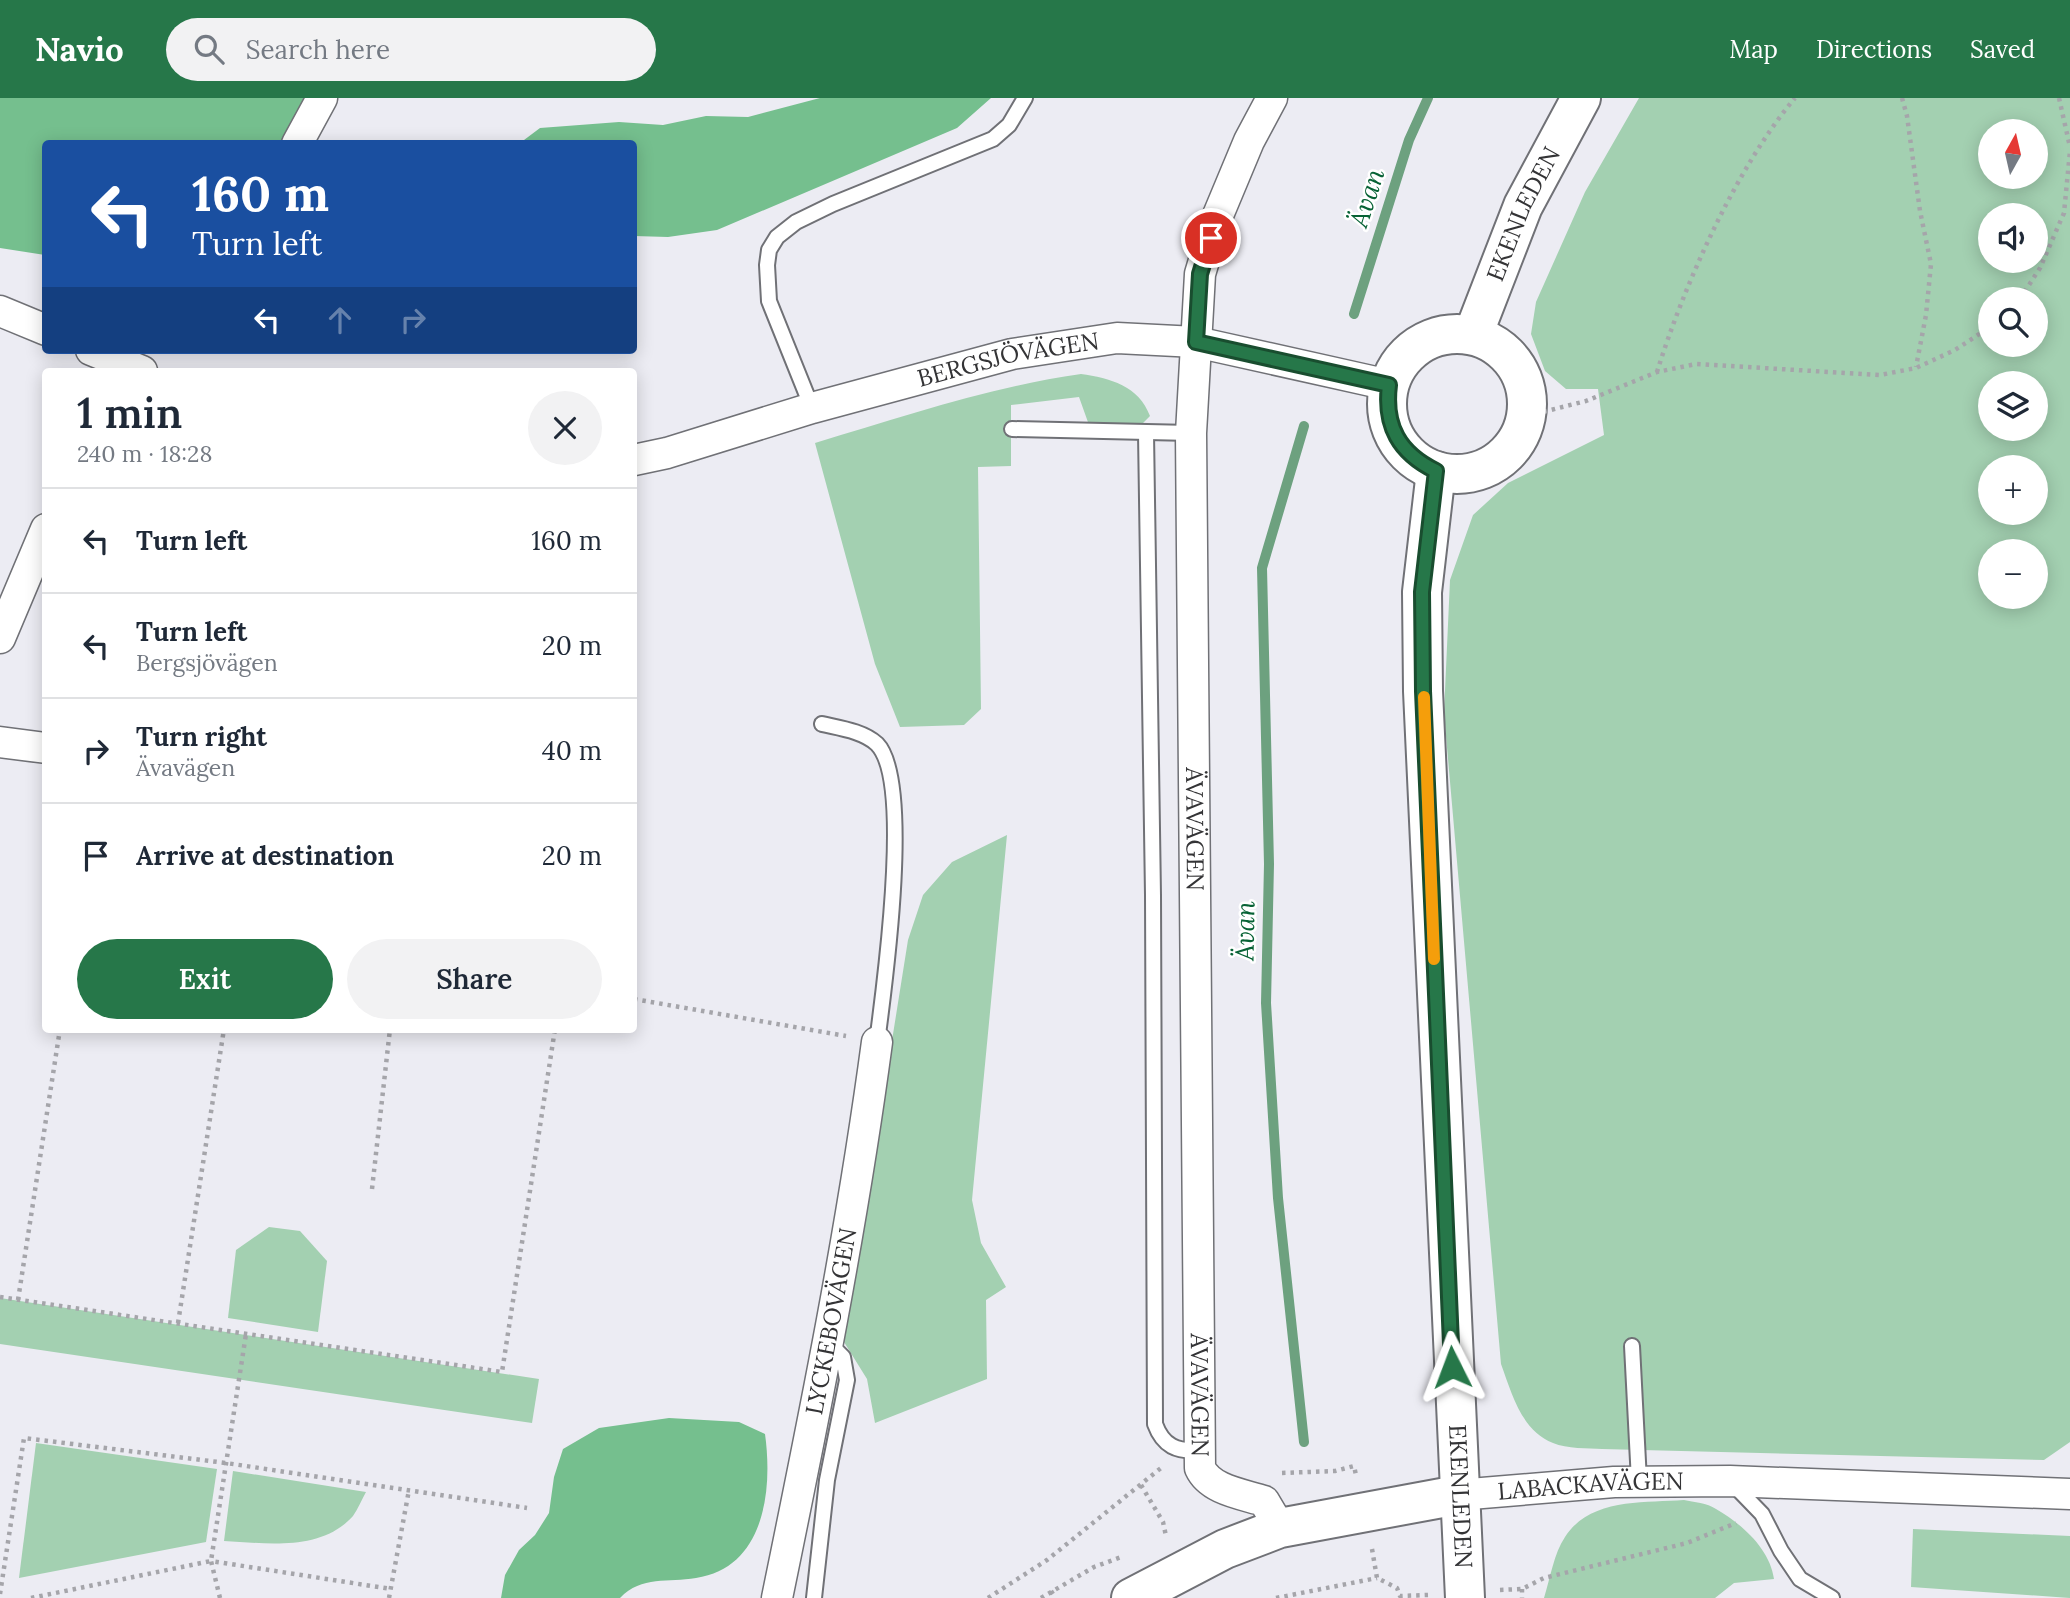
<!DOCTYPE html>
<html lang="en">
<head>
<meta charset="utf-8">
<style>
	:root { --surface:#fff; --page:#f2f2f3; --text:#1f2937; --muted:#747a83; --line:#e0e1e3; --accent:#267749 }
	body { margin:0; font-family:Lora,serif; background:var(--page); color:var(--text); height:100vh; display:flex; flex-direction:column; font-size:26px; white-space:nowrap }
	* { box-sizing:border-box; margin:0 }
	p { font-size:23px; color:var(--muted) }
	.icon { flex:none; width:38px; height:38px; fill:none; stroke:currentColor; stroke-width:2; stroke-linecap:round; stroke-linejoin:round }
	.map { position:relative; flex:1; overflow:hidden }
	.side { position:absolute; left:42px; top:270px; width:595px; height:665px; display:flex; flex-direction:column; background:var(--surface); border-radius:7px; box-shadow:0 4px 18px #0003 }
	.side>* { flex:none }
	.hud { position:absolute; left:42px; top:42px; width:595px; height:214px; border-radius:7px; box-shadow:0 4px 18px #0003; background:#1a4fa0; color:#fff; overflow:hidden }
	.needle { width:46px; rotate:8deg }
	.fabs { position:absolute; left:1978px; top:21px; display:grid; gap:14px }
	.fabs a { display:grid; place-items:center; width:70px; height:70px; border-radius:50%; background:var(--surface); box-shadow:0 4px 18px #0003; font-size:35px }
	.pin { position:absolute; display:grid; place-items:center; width:60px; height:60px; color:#fff; margin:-30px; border:4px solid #fff; border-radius:50%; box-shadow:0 2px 7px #0007 }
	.me { position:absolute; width:77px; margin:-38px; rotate:357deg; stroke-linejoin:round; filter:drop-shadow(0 0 5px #0008) }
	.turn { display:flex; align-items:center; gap:24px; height:147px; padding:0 35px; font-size:32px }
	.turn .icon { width:91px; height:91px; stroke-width:2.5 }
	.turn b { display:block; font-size:49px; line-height:60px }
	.lanes { display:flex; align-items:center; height:66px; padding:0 35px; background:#0003; justify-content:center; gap:35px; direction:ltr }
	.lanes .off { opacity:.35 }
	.round { display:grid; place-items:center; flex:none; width:74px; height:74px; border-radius:37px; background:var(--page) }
	.head { display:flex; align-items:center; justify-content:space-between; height:119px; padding:0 35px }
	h1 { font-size:42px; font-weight:600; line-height:52px }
	.action { display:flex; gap:14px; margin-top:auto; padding:14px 35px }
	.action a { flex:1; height:80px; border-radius:42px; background:var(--accent); color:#fff; font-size:28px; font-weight:600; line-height:80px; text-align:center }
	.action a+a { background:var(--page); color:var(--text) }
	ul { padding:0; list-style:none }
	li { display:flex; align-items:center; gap:21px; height:105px; padding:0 35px; border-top:2px solid var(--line) }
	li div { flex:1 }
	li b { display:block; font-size:26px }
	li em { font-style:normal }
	header { display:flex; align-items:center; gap:42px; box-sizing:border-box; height:98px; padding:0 35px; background:var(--accent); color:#fff }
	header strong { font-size:33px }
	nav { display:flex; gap:38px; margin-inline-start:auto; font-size:24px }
	.search { width:490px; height:63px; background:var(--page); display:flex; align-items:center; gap:18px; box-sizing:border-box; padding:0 24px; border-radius:38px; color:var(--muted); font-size:26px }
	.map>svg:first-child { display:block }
</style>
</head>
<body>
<header>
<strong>Navio</strong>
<div class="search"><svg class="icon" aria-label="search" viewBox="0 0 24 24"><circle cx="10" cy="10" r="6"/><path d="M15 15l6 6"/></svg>Search here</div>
<nav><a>Map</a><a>Directions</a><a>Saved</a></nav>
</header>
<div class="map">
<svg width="2070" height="1500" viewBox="0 0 2070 1500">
	<rect width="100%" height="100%" fill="#ececf3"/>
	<g fill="#a3d0b1" fill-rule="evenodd">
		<path d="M1639,0H2070V1344L2044,1362L1602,1351C1588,1350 1567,1351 1553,1345C1521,1332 1512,1296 1501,1266L1444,615L1450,482L1473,417L1508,385L1604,337L1598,291H1566L1545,273L1531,236L1536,204L1585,94ZM1990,33H2035V79H1990ZM1990,117H2035V163H1990ZM1990,201H2035V247H1990ZM1990,285H2035V331H1990ZM1990,369H2035V415H1990ZM1990,453H2035V499H1990Z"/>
		<path d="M1081,276C1110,280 1139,288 1150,318L1138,330L1089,327L1079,299L1011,307V368L978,369L981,611L964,627L900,629L875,566L815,345C902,319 990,289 1081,276Z"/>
		<polygon points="1007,737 972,1102 981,1145 1006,1189 986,1202 987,1281 875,1325 867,1281 844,1244 908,842 923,797 952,764"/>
		<polygon points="269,1129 300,1133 327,1163 318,1234 228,1220 236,1152"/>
		<polygon points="0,1200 539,1281 532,1325 0,1246"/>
		<polygon points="36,1345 217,1371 206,1444 19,1480"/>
		<path d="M233,1373L366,1394C362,1401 358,1411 353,1418C321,1454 266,1445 224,1443Z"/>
		<path d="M1684,1402C1694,1404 1707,1405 1716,1411C1742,1426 1770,1451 1774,1481L1734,1485L1715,1500H1544C1550,1481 1554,1455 1565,1439C1590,1400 1643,1405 1684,1402Z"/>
		<polygon points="1913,1431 2070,1438 2070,1500 1911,1489"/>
	</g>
	<g fill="#75bf8e">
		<polygon points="0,0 330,0 304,45 46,46 45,157 0,150"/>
		<polygon points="820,0 991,0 957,30 717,132 668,139 634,138 634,46 520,45 540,30 619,24 663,27 706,18 748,19"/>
		<path d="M669,1320L739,1324L765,1336C773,1393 764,1470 696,1480C668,1485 642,1477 620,1500H501L505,1477L519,1452L535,1437L549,1415L554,1379L563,1351L599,1330Z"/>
	</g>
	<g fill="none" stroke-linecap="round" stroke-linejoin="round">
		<g stroke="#6da17f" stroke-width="10">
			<polyline points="1354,216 1409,42 1428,0"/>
			<polyline points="1304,1344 1278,1100 1266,905 1269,766 1262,470 1304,328"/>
		</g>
		<defs>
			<g id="lane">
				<polyline points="812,310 769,203 767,167 769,152 777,139 796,124 833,106 993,41 1009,27 1025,0"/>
				<polyline points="1012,331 1191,335"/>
				<path d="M1146,335L1153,797L1155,1326C1163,1348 1177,1354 1199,1352"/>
				<path d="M822,626C839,630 863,633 877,646C913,683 884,891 877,944"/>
				<polyline points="1632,1248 1639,1383"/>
				<polyline points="1732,1385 1762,1416 1781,1453 1800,1481 1832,1500"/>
				<polyline points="814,1500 827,1382 847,1282 843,1259 829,1245"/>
			</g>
			<g id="street">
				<path id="s1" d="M1272,0L1249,43L1216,122L1200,176L1191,335L1200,1370C1210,1392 1242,1396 1264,1403L1280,1430"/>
				<polyline points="297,46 322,0"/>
				<polyline points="0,213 46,232"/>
				<polyline points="91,252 142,273"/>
				<path id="s2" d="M634,362L667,355L812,310L1012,256L1117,240L1196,244L1389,287"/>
				<polyline points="0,540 46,431"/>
				<polyline points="0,644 46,650"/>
				<path id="s3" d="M1458,1397L1614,1384L1730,1383L2070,1396"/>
				<path id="s4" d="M777,1500C815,1315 852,1131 877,944"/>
			</g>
			<g id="secondary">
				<circle cx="1457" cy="306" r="70"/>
				<path id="s5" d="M1473,237L1523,108L1581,0"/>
				<path id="s6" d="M1436,373L1422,494L1423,593L1465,1500"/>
				<polyline points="1131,1500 1225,1451 1280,1430 1458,1397"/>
			</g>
		</defs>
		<use href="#lane" stroke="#707176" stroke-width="18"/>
		<use href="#street" stroke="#707176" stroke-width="33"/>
		<use href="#secondary" stroke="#707176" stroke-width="42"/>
		<g stroke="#a5a5aa" stroke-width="4.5" stroke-dasharray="3.5 5" stroke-linecap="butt">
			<polyline points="1902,0 1907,18 1920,113 1931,166 1926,217 1916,269"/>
			<polyline points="2059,0 2070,49"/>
			<polyline points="2020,201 2040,170 2064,115 2070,53"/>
			<path d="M1657,274C1684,187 1736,70 1795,0"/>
			<polyline points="1527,318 1586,303 1657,274 1696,266 1880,277 1916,270 1955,252 1990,229"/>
			<polyline points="634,901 846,938"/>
			<polyline points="372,1091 390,931"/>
			<polyline points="0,1199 502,1274 555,931"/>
			<polyline points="18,1202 60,931"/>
			<polyline points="178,1225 224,931"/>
			<polyline points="1282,1375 1335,1373 1354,1368 1356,1377"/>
			<polyline points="1141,1387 1163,1424 1166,1438"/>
			<polyline points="1372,1451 1377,1480 1397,1490 1400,1498 1428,1497"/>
			<polyline points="1522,1491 1522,1500"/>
			<polyline points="1500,1492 1522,1491 1544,1480 1687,1445 1736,1425"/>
			<polyline points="1051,1493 1055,1499"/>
			<polyline points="0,1496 24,1340 226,1365 527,1410"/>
			<polyline points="31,1500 211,1463 246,1236"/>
			<polyline points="220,1500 211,1463 391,1491"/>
			<polyline points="389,1500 409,1392"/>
			<polyline points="988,1500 1047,1462 1161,1370"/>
			<polyline points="1041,1500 1094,1469 1124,1458"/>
			<polyline points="1276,1500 1377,1480"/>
		</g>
		<use href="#lane" stroke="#fff" stroke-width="14"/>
		<use href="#street" stroke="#fff" stroke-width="30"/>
		<use href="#secondary" stroke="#fff" stroke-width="38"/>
	</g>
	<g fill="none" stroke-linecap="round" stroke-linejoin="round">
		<defs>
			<path id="route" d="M1211,140L1200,176L1196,244L1389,287C1384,328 1399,355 1436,373L1422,494L1423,593L1452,1269"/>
		</defs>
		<use href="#route" stroke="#194d2f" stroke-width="18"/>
		<use href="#route" stroke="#267749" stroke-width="12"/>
		<polyline stroke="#f59e0b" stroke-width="12" points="1424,599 1434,861"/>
	</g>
	<g text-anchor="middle" stroke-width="5" stroke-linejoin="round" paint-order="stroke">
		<g font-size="24" fill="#343436" stroke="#fff">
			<text dy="8" stroke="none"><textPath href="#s5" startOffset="131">EKENLEDEN</textPath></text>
			<text dy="8" stroke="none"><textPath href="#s2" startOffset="388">BERGSJÖVÄGEN</textPath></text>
			<text dy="8" stroke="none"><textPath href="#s1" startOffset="746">ÄVAVÄGEN</textPath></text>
			<text dy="8" stroke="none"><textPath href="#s4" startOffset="282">LYCKEBOVÄGEN</textPath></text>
			<text dy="8" stroke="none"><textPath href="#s1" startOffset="1312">ÄVAVÄGEN</textPath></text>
			<text dy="8" stroke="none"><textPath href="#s3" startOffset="133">LABACKAVÄGEN</textPath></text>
			<text dy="8" stroke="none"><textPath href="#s6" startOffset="1027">EKENLEDEN</textPath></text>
		</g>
		<g font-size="26" font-style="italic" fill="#076235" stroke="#fff">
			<text transform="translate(1367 100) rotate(-72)" y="9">Ävan</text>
			<text transform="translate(1245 833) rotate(-89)" y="9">Ävan</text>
		</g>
	</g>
</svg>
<div class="fabs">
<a><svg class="needle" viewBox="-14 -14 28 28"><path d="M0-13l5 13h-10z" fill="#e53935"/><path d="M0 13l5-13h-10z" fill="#747a83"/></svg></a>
<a><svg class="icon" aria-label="sound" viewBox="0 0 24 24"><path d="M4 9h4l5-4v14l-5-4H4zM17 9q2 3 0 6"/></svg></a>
<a><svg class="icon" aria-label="search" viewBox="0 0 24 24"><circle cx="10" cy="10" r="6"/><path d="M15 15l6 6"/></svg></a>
<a><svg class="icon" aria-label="layers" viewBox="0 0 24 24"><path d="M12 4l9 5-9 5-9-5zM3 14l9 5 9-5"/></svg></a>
<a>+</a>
<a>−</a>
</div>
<div class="pin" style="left:1211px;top:140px;background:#d93025"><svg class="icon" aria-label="arrive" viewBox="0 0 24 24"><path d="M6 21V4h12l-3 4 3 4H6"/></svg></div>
<svg class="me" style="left:1452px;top:1269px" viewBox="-20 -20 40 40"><path d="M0-17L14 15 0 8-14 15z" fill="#267749" stroke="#fff" stroke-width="4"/></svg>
<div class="hud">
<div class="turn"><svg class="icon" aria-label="left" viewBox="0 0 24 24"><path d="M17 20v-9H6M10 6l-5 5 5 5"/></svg><div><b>160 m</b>Turn left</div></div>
<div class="lanes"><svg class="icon" aria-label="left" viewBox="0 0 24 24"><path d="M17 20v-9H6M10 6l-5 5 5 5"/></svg><svg class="icon off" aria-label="ahead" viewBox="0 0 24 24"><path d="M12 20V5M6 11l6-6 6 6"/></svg><svg class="icon off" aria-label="right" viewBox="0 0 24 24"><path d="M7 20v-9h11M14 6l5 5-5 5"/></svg></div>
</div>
<section class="side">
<div class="head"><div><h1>1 min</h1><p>240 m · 18:28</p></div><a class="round"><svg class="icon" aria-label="close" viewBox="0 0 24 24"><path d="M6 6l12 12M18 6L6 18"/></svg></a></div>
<ul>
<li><svg class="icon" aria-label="left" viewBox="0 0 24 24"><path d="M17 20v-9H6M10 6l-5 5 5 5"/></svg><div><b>Turn left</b></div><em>160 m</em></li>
<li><svg class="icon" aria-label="left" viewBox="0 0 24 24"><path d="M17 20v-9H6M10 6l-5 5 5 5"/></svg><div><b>Turn left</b><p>Bergsjövägen</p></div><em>20 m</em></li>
<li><svg class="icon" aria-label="right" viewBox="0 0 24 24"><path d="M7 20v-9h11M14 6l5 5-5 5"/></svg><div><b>Turn right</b><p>Ävavägen</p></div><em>40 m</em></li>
<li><svg class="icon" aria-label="arrive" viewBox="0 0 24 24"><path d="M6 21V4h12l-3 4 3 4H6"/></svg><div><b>Arrive at destination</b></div><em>20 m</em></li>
</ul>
<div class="action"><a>Exit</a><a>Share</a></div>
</section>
</div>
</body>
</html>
